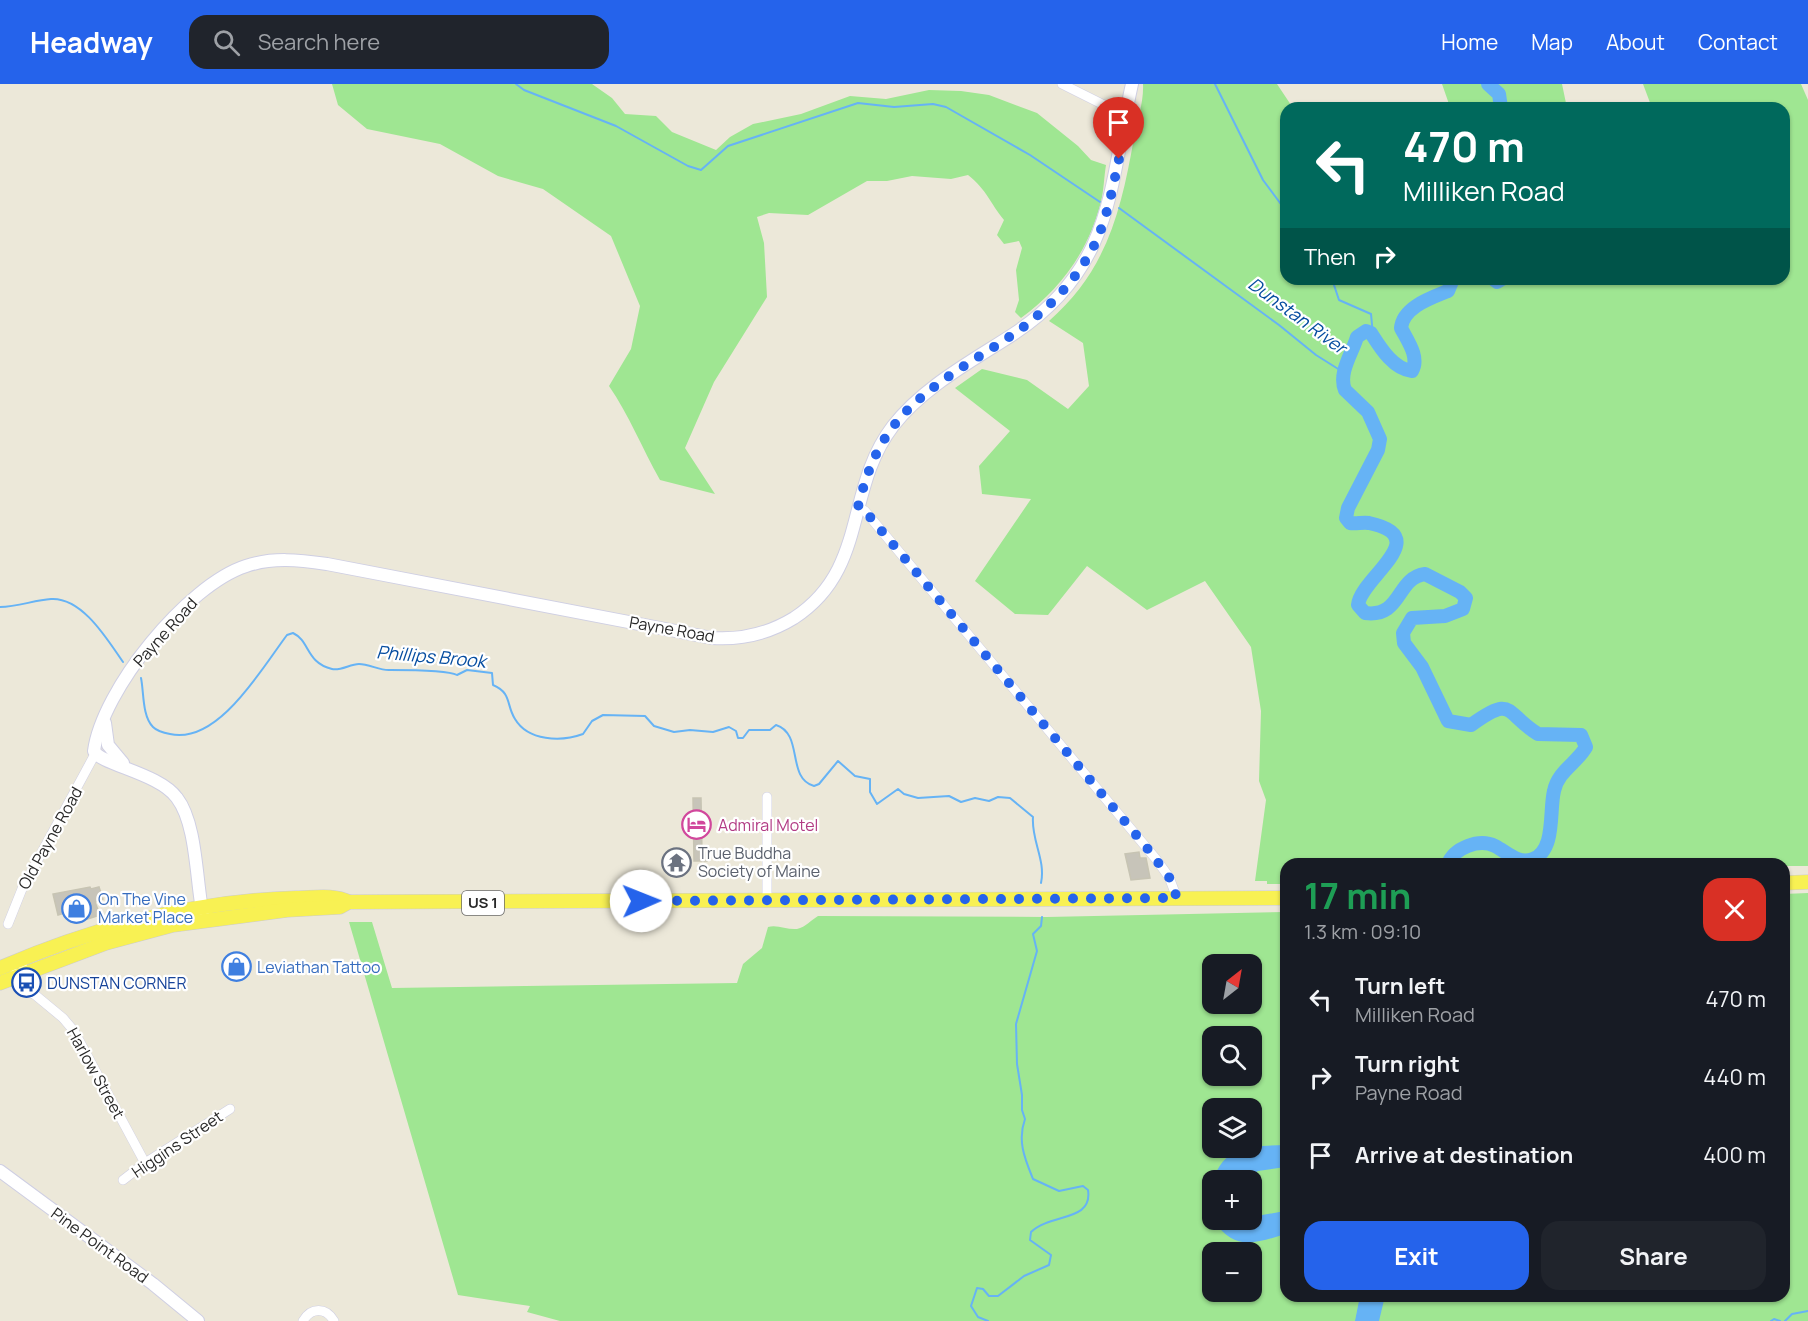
<!DOCTYPE html>
<html lang="en">
<head>
<meta charset="utf-8">
<style>
	:root { --surface:#171b24; --page:#20242c; --text:#f1f3f6; --muted:#9ea1a6; --accent:#2563eb }
	body { margin:0; font-family:Manrope,sans-serif; background:var(--page); color:var(--text); height:100vh; display:flex; flex-direction:column; font-size:22px; white-space:nowrap }
	* { box-sizing:border-box; margin:0 }
	p { font-size:20px; color:var(--muted) }
	.icon { flex:none; width:33px; height:33px; fill:none; stroke:currentColor; stroke-width:2; stroke-linecap:round; stroke-linejoin:round }
	.map { position:relative; flex:1; overflow:hidden }
	.sheet { position:absolute; left:1280px; top:774px; width:510px; height:444px; display:flex; flex-direction:column; background:var(--surface); border-radius:18px; box-shadow:0 2px 4px #0004 }
	.sheet>* { flex:none }
	.banner { position:absolute; left:1280px; top:18px; width:510px; height:183px; border-radius:18px; box-shadow:0 2px 4px #0004; background:#00695c; color:#fff; overflow:hidden }
	.needle { width:39px; rotate:31deg }
	.tools { position:absolute; left:1202px; top:870px; display:grid; gap:12px }
	.tools a { display:grid; place-items:center; width:60px; height:60px; border-radius:12px; background:var(--surface); box-shadow:0 2px 4px #0004; font-size:30px }
	.pin { position:absolute; display:grid; place-items:center; width:51px; height:51px; color:#fff; margin:-62px -26px; border-radius:50% 50% 50% 0; rotate:-45deg; box-shadow:0 0 6px #0007 }
	.pin .icon { rotate:45deg }
	.me { position:absolute; width:66px; margin:-33px; rotate:89deg; stroke-linejoin:round; filter:drop-shadow(0 0 4px #0008) }
	.turn { display:flex; align-items:center; gap:21px; height:126px; padding:0 24px; font-size:27px }
	.turn .icon { width:78px; height:78px; stroke-width:2.5 }
	.turn b { display:block; font-size:42px; line-height:51px }
	.then { display:flex; align-items:center; height:57px; padding:0 24px; background:#0003; gap:12px; font-size:22px }
	.round { display:grid; place-items:center; flex:none; width:63px; height:63px; border-radius:18px; background:var(--page) }
	.summary { display:flex; align-items:center; justify-content:space-between; height:102px; padding:0 24px }
	h1 { font-size:36px; font-weight:700; line-height:45px; color:#1e9e55 }
	.button { display:flex; gap:12px; margin-top:auto; padding:12px 24px }
	.button a { flex:1; height:69px; border-radius:18px; background:var(--accent); color:#fff; font-size:24px; font-weight:700; line-height:69px; text-align:center }
	.button a+a { background:var(--page); color:var(--text) }
	ul { padding:0; list-style:none }
	li { display:flex; align-items:center; gap:18px; height:78px; padding:0 24px }
	li div { flex:1 }
	li b { display:block; font-size:22px }
	li em { font-style:normal }
	header { display:flex; align-items:center; gap:36px; box-sizing:border-box; height:84px; padding:0 30px; background:var(--accent); color:#fff }
	header strong { font-size:28px }
	nav { display:flex; gap:33px; margin-inline-start:auto; font-size:21px }
	.search { width:420px; height:54px; background:var(--page); display:flex; align-items:center; gap:15px; box-sizing:border-box; padding:0 21px; border-radius:18px; color:var(--muted); font-size:22px }
	.map>svg:first-child { display:block }
</style>
</head>
<body>
<header>
<strong>Headway</strong>
<div class="search"><svg class="icon" aria-label="search" viewBox="0 0 24 24"><circle cx="10" cy="10" r="6"/><path d="M15 15l6 6"/></svg>Search here</div>
<nav><a>Home</a><a>Map</a><a>About</a><a>Contact</a></nav>
</header>
<div class="map">
<svg width="1808" height="1237" viewBox="0 0 1808 1237">
	<rect width="100%" height="100%" fill="#ece8d9"/>
	<g fill="#9fe692" fill-rule="evenodd">
		<path d="M332,0H592L612,14L625,30L656,32L672,48L716,66L730,53L753,40L801,30L850,12L886,15L929,6L961,7L989,11L1037,29L1078,62L1091,76L1106,81C1104,93 1104,105 1101,118C1089,166 1061,205 1021,234L1015,228L1019,216L1016,186L1022,164L1019,157L1004,160L997,151L1004,136C990,119 987,106 968,91L951,95L912,92L887,97H867L808,131L769,129L757,133L764,159L767,213L714,298L685,364L715,410L660,396C642,364 629,331 609,302L631,265L640,222L611,152L543,105L498,92L440,60L367,45L338,21Z"/>
		<path d="M1143,0H1277L1293,24H1286V195H1784V24H1652L1643,0H1801L1808,16V782L1286,780L1285,800H1267V797H1255L1266,716L1259,697L1261,627L1251,563L1205,497L1147,526L1087,482L1048,531L1015,530L975,497L1031,415L982,410L979,382L1010,347L955,304L982,285L1027,296L1068,325L1089,302L1083,259L1049,237C1107,186 1121,127 1134,54C1137,38 1144,17 1143,0Z"/>
		<polygon points="1442,0 1562,0 1567,24 1448,24 1450,23"/>
		<path d="M1808,809V1237H560L527,1228L530,1222L458,1211L349,838H372L392,904L737,899L743,880L762,864L768,843C777,840 787,846 797,845C806,843 811,836 818,832L1047,833L1285,828L1286,1212H1784V810ZM1212,880H1251V920H1212ZM1212,952H1251V992H1212ZM1212,1024H1251V1064H1212ZM1212,1096H1251V1136H1212ZM1212,1168H1251V1208H1212Z"/>
	</g>
	<g fill="#66b3f5">
		<path d="M1285,1061V1083L1258,1087L1242,1096H1214C1222,1061 1257,1062 1285,1061Z"/>
		<path d="M1285,1127V1150C1257,1159 1233,1168 1214,1136H1251V1133Z"/>
		<polygon points="1360,1212 1385,1212 1379,1237 1355,1237"/>
	</g>
	<g fill="none" stroke-linecap="round" stroke-linejoin="round">
		<g stroke="#66b3f5" stroke-width="2">
			<polyline points="516,0 524,6 616,42 688,82 701,86 728,62 858,19 894,23 933,20 946,23 1030,71 1100,118"/>
			<polyline points="1215,0 1263,96 1286,127"/>
			<polyline points="1119,124 1279,241 1316,271 1343,288"/>
			<polyline points="1332,195 1339,216 1371,230 1373,251"/>
			<path d="M0,523C18,523 34,516 51,515C82,513 107,555 123,578"/>
			<path d="M141,594C144,608 142,632 153,643C157,647 164,649 170,650C218,661 262,584 287,551L293,549C310,557 306,579 332,585C341,587 350,580 359,580C369,580 381,587 390,586C403,586 448,586 457,591L467,586L492,589L493,601C512,609 506,621 515,635C528,657 561,658 583,650L592,637L603,631L645,632L654,642L674,648L690,646L713,648L729,643L736,647L738,654H743L749,646H770L776,641C804,650 786,694 814,702L819,700L838,677L855,692L870,695V708L877,720L898,705L904,710L918,714L949,712L961,718L975,714L989,717L998,713L1010,714L1033,733C1031,756 1046,776 1041,799"/>
			<path d="M988,1237L978,1233L971,1222L977,1204L983,1205L989,1212H998L1024,1192L1049,1181L1051,1171L1030,1156L1031,1148C1051,1129 1093,1138 1088,1106L1083,1102L1059,1107L1033,1095C1025,1075 1017,1057 1025,1035L1022,1026V1011L1017,980L1016,940L1037,867L1033,850L1041,842L1042,833"/>
			<polyline points="1771,1237 1774,1235 1780,1237"/>
			<polyline points="1785,1237 1792,1230 1808,1227"/>
		</g>
		<g stroke="#66b3f5" stroke-width="14">
			<polyline points="1488,0 1499,10 1501,24"/>
			<polyline points="1493,195 1497,198 1502,195"/>
			<path d="M1448,780C1454,764 1479,754 1495,762C1507,768 1518,781 1533,775C1556,766 1549,727 1554,707C1558,687 1577,679 1586,663L1581,651L1538,650C1504,629 1514,610 1471,641L1448,637L1422,583L1404,559L1403,549L1412,534L1445,532L1463,525L1466,514L1460,508L1425,490C1396,494 1402,534 1365,529L1358,521C1360,494 1436,453 1369,439C1363,438 1356,440 1350,439L1346,434L1348,424L1378,366L1380,355L1368,328L1345,306C1338,289 1352,270 1357,253L1366,247L1371,249C1380,263 1393,285 1412,287C1420,273 1407,256 1401,244C1403,223 1431,214 1448,207L1453,195"/>
		</g>
	</g>
	<g fill="#c7c4b9" stroke="#c7c4b3" stroke-width="1.5">
		<polygon points="693,714 701,714 702,769 707,769 707,777 694,777"/>
		<polygon points="1139,768 1140,774 1146,774 1150,794 1131,796 1125,770"/>
		<rect x="668" y="773" width="18" height="10"/>
		<polygon points="90,803 91,805 99,803 103,815 95,818 100,831 75,839 71,827 58,831 53,810"/>
	</g>
	<g fill="none" stroke-linecap="round" stroke-linejoin="round">
		<defs>
			<g id="street">
				<polyline points="1062,0 1126,32"/>
				<polyline points="858,423 865,427 1156,775 1169,793 1177,814"/>
				<polyline points="767,713 767,816"/>
				<polyline points="8,840 22,805 95,670"/>
				<polyline points="20,876 34,910"/>
				<path d="M15,889C19,899 23,908 34,910L63,934L74,947L145,1079"/>
				<polyline points="123,1096 145,1079 230,1025"/>
				<path d="M303,1237C311,1223 326,1223 334,1237"/>
			</g>
			<g id="secondary">
				<polyline points="105,639 108,661 123,679"/>
				<path d="M203,831C196,798 197,740 177,714C159,689 101,681 94,667C102,606 187,501 246,482C273,473 299,476 327,480L712,554C741,556 768,550 794,534C869,485 844,406 893,342C924,302 974,276 1015,249C1114,183 1109,103 1132,0"/>
				<polyline points="0,1087 153,1200 198,1237"/>
			</g>
			<g id="primary">
				<polyline points="1784,799 1808,798"/>
				<path d="M0,884C93,844 194,817 296,814C313,814 333,810 349,818"/>
				<polyline points="0,899 106,859 173,841 287,826 340,823 349,818 1286,814"/>
			</g>
		</defs>
		<use href="#street" stroke="#cfcfe3" stroke-width="10"/>
		<use href="#secondary" stroke="#cfcfe3" stroke-width="14"/>
		<use href="#primary" stroke="#ccc" stroke-width="15"/>
		<use href="#street" stroke="#fff" stroke-width="9"/>
		<use href="#secondary" stroke="#fff" stroke-width="12"/>
		<use href="#primary" stroke="#f8f153" stroke-width="14"/>
	</g>
	<g fill="none" stroke-linecap="round" stroke-linejoin="round">
		<path stroke="#2563eb" stroke-width="10" stroke-dasharray="0 18" d="M641,817L1177,814L1169,793L1147,764L865,427L858,423C865,395 874,368 892,344C925,300 978,276 1022,244C1046,226 1068,204 1084,179C1105,148 1111,111 1119,75"/>
	</g>
	<defs>
		<symbol id="hotel-ring" viewBox="-11 -11 22 22"><circle r="9.5" fill="#fff" stroke="#d1479c" stroke-width="1.5"/><path d="M-6-4.5h1.5V1H6V5H4.5V3h-9V5H-6ZM-4 0a1.8 1.8 0 1 1 3.6 0ZM.5 0V-2.5h3Q6-2.5 6 0Z" fill="#d1479c"/></symbol>
		<symbol id="temple-ring" viewBox="-11 -11 22 22"><circle r="9.5" fill="#fff" stroke="#6b7280" stroke-width="1.5"/><path d="M0-6L5-2H3V0L6.5 2.5H4V6H1.5V3h-3V6H-4V2.5H-6.5L-3 0V-2H-5Z" fill="#6b7280"/></symbol>
		<symbol id="shop-ring" viewBox="-11 -11 22 22"><circle r="9.5" fill="#fff" stroke="#3f7fe0" stroke-width="1.5"/><path d="M-5-2.5h2.3a2.7 3.5 0 0 1 5.4 0H5L5.5 6h-11ZM-1.5-2.5h3a1.5 2.3 0 0 0-3 0Z" fill="#3f7fe0"/></symbol>
		<symbol id="bus-ring" viewBox="-11 -11 22 22"><circle r="9.5" fill="#fff" stroke="#1a4fb4" stroke-width="1.5"/><path d="M-5-6H5V4H4V6H2V4H-2V6H-4V4H-5ZM-3.5-4V0h7V-4ZM-3.5 1.2v1.5H-2V1.2ZM2 1.2v1.5H3.5V1.2Z" fill="#1a4fb4"/></symbol>
	</defs>
	<g fill-rule="evenodd">
		<use href="#hotel-ring" x="680" y="724" width="33" height="33"/>
		<use href="#temple-ring" x="660" y="762" width="33" height="33"/>
		<use href="#shop-ring" x="60" y="808" width="33" height="33"/>
		<use href="#shop-ring" x="220" y="866" width="33" height="33"/>
		<use href="#bus-ring" x="10" y="882" width="33" height="33"/>
	</g>
	<g text-anchor="middle" stroke-width="4.5" stroke-linejoin="round" paint-order="stroke">
		<rect fill="#fff" stroke="#696969" stroke-width="1.5" x="462" y="807" width="42" height="24" rx="4.5"/>
		<g font-size="15" font-weight="bold" fill="#292929">
			<text x="483" y="824">US 1</text>
		</g>
		<g font-size="16" fill="#292929" stroke="#fff">
			<text transform="translate(672 545) rotate(10)" y="6">Payne Road</text>
			<text transform="translate(165 548) rotate(-48)" y="6">Payne Road</text>
			<text transform="translate(50 754) rotate(-61)" y="6">Old Payne Road</text>
			<text transform="translate(96 989) rotate(61)" y="6">Harlow Street</text>
			<text transform="translate(177 1060) rotate(-34)" y="6">Higgins Street</text>
			<text transform="translate(100 1161) rotate(36)" y="6">Pine Point Road</text>
		</g>
		<g font-size="16" fill="#b23c85" stroke="#fff" text-anchor="start">
			<text x="718" y="747">Admiral Motel</text>
		</g>
		<g font-size="16" fill="#5b616d" stroke="#fff" text-anchor="start">
			<text x="698" y="775">True Buddha<tspan x="698" dy="18">Society of Maine</tspan></text>
		</g>
		<g font-size="16" fill="#366cbe" stroke="#fff" text-anchor="start">
			<text x="98" y="821">On The Vine<tspan x="98" dy="18">Market Place</tspan></text>
			<text x="257" y="889">Leviathan Tattoo</text>
		</g>
		<g font-size="16" fill="#164399" stroke="#fff" text-anchor="start">
			<text x="47" y="905">DUNSTAN CORNER</text>
		</g>
		<g font-size="18" font-style="italic" fill="#064da0" stroke="#fff">
			<text transform="translate(1297 232) rotate(36)" y="6">Dunstan River</text>
			<text transform="translate(431 573) rotate(5)" y="6">Phillips Brook</text>
		</g>
	</g>
</svg>
<div class="tools">
<a><svg class="needle" viewBox="-14 -14 28 28"><path d="M0-13l5 13h-10z" fill="#e53935"/><path d="M0 13l5-13h-10z" fill="#9ea1a6"/></svg></a>
<a><svg class="icon" aria-label="search" viewBox="0 0 24 24"><circle cx="10" cy="10" r="6"/><path d="M15 15l6 6"/></svg></a>
<a><svg class="icon" aria-label="layers" viewBox="0 0 24 24"><path d="M12 4l9 5-9 5-9-5zM3 14l9 5 9-5"/></svg></a>
<a>+</a>
<a>−</a>
</div>
<div class="pin" style="left:1119px;top:75px;background:#d93025"><svg class="icon" aria-label="arrive" viewBox="0 0 24 24"><path d="M6 21V4h12l-3 4 3 4H6"/></svg></div>
<svg class="me" style="left:641px;top:817px" viewBox="-20 -20 40 40"><circle r="19" fill="#fff"/><path d="M0-13L10 11 0 6-10 11z" fill="#2563eb"/></svg>
<div class="banner">
<div class="turn"><svg class="icon" aria-label="left" viewBox="0 0 24 24"><path d="M17 20v-9H6M10 6l-5 5 5 5"/></svg><div><b>470 m</b>Milliken Road</div></div>
<div class="then">Then<svg class="icon" aria-label="right" viewBox="0 0 24 24"><path d="M7 20v-9h11M14 6l5 5-5 5"/></svg></div>
</div>
<section class="sheet">
<div class="summary"><div><h1>17 min</h1><p>1.3 km · 09:10</p></div><a class="round" style="background:#d93025;color:#fff"><svg class="icon" aria-label="close" viewBox="0 0 24 24"><path d="M6 6l12 12M18 6L6 18"/></svg></a></div>
<ul>
<li><svg class="icon" aria-label="left" viewBox="0 0 24 24"><path d="M17 20v-9H6M10 6l-5 5 5 5"/></svg><div><b>Turn left</b><p>Milliken Road</p></div><em>470 m</em></li>
<li><svg class="icon" aria-label="right" viewBox="0 0 24 24"><path d="M7 20v-9h11M14 6l5 5-5 5"/></svg><div><b>Turn right</b><p>Payne Road</p></div><em>440 m</em></li>
<li><svg class="icon" aria-label="arrive" viewBox="0 0 24 24"><path d="M6 21V4h12l-3 4 3 4H6"/></svg><div><b>Arrive at destination</b></div><em>400 m</em></li>
</ul>
<div class="button"><a>Exit</a><a>Share</a></div>
</section>
</div>
</body>
</html>
